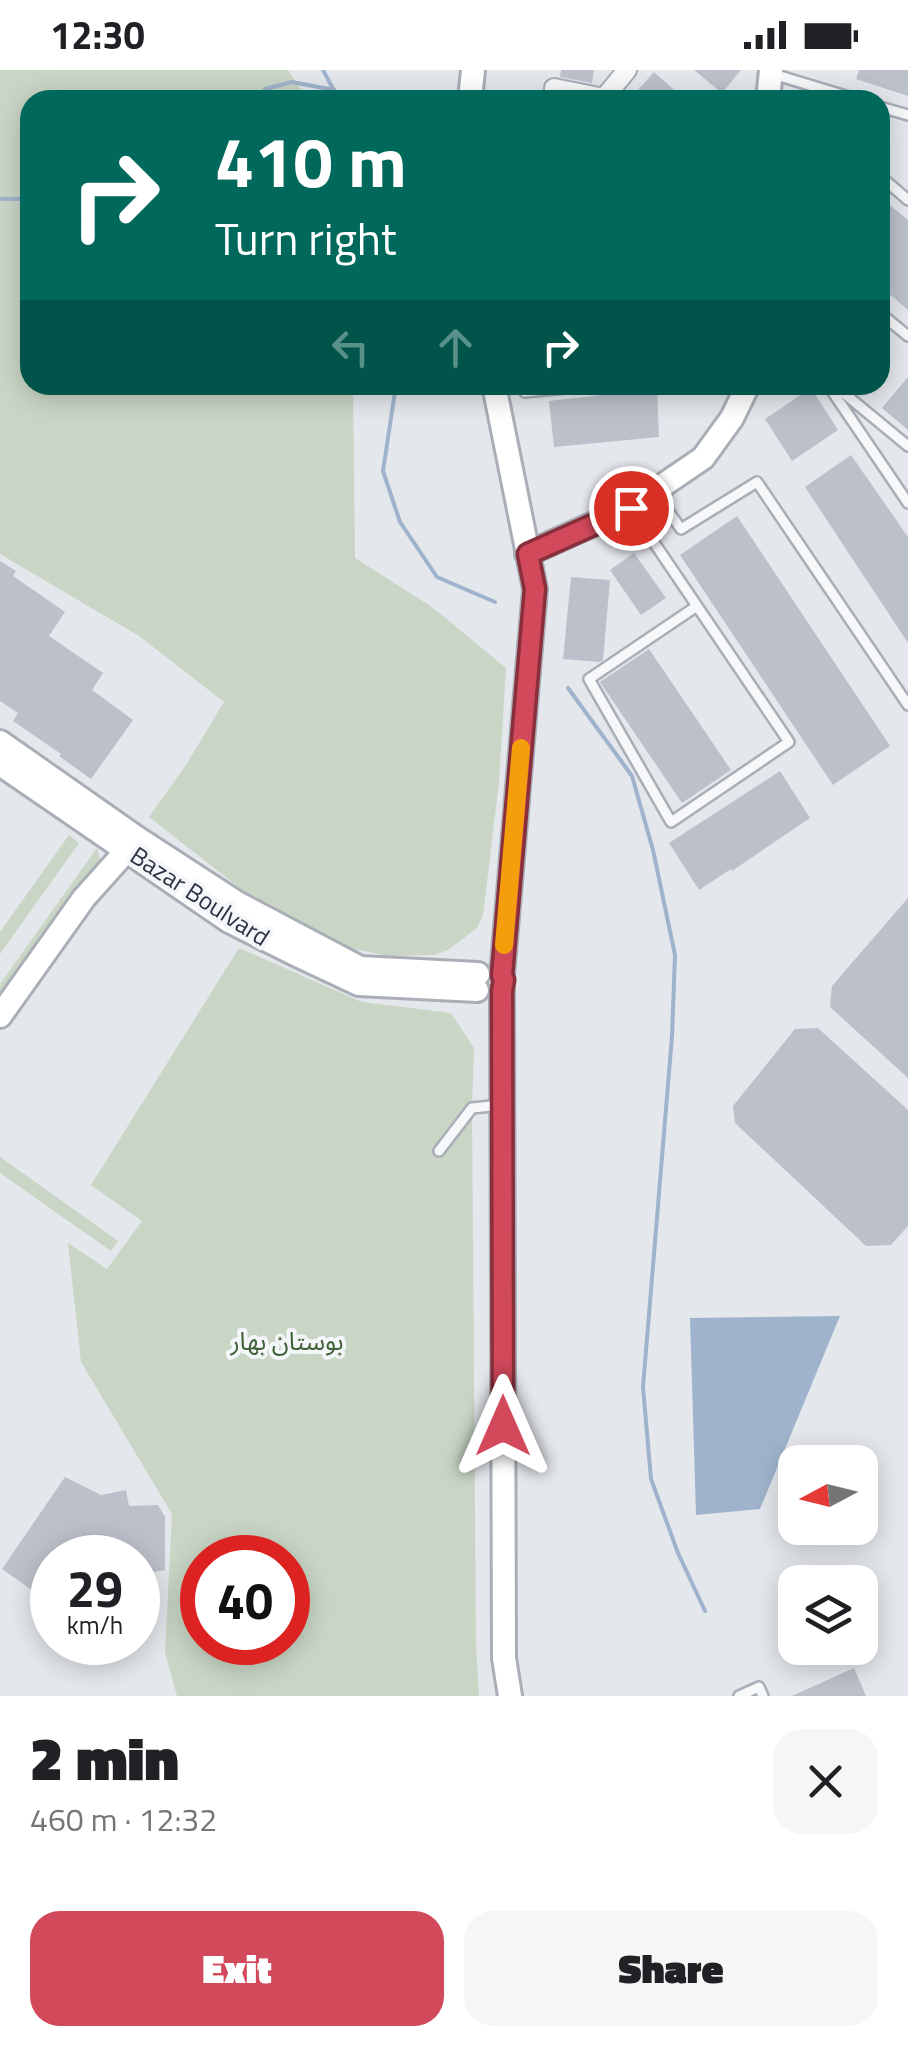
<!DOCTYPE html>
<html lang="en">
<head>
<meta charset="utf-8">
<style>
	:root { --surface:#fff; --page:#f6f6f6; --text:#202124; --muted:#757577; --accent:#d1495b }
	body { margin:0; font-family:"Titillium Web","Noto Sans Arabic",sans-serif; background:var(--page); color:var(--text); height:100vh; display:flex; flex-direction:column; font-size:38px; white-space:nowrap }
	* { box-sizing:border-box; margin:0 }
	p { font-size:32px; color:var(--muted) }
	.icon { flex:none; width:55px; height:55px; fill:none; stroke:currentColor; stroke-width:2; stroke-linecap:round; stroke-linejoin:round }
	.map { position:relative; height:1626px; overflow:hidden }
	.side { display:flex; flex-direction:column; background:var(--surface); flex:1 }
	.side>* { flex:none }
	.guide { position:absolute; left:20px; top:20px; width:870px; height:305px; border-radius:30px; box-shadow:0 5px 25px #0003; background:#00695c; color:#fff; overflow:hidden }
	.needle { width:65px; rotate:263deg }
	.controls { position:absolute; left:778px; top:1375px; display:grid; gap:20px }
	.controls a { display:grid; place-items:center; width:100px; height:100px; border-radius:20px; background:var(--surface); box-shadow:0 5px 25px #0003; font-size:50px }
	.speed { position:absolute; left:30px; top:1465px; display:flex; gap:20px; font-size:50px; font-weight:700; text-align:center }
	.speed>* { display:grid; place-content:center; width:130px; height:130px; border-radius:50%; background:var(--surface); box-shadow:0 5px 25px #0003; line-height:1 }
	.speed small { font-size:25px; font-weight:400 }
	.speed .limit { border:15px solid #d22; background:#fff; color:#111 }
	.pin { position:absolute; display:grid; place-items:center; width:85px; height:85px; color:#fff; margin:-42px; border:5px solid #fff; border-radius:50%; box-shadow:0 2px 10px #0007 }
	.me { position:absolute; width:110px; margin:-55px; rotate:0deg; stroke-linejoin:round; filter:drop-shadow(0 0 8px #0008) }
	.turn { display:flex; align-items:center; gap:35px; height:210px; padding:0 30px; font-size:45px }
	.turn .icon { width:130px; height:130px; stroke-width:2.5 }
	.turn b { display:block; font-size:70px; line-height:85px }
	.lanes { display:flex; align-items:center; height:95px; padding:0 30px; background:#0003; justify-content:center; gap:50px; direction:ltr }
	.lanes .off { opacity:.35 }
	.round { display:grid; place-items:center; flex:none; width:105px; height:105px; border-radius:30px; background:var(--page) }
	.summary { display:flex; align-items:center; justify-content:space-between; height:170px; padding:0 30px }
	h1 { font-size:60px; font-weight:800; line-height:75px }
	.cta { display:flex; gap:20px; margin-top:auto; padding:20px 30px }
	.cta a { flex:1; height:115px; border-radius:30px; background:var(--accent); color:#fff; font-size:40px; font-weight:800; line-height:115px; text-align:center }
	.cta a+a { background:var(--page); color:var(--text) }
	.status { display:flex; justify-content:space-between; align-items:center; height:70px; padding:0 50px; background:var(--surface); direction:ltr }
	.status svg { height:28px; fill:currentColor }
	.map>svg:first-child { display:block }
</style>
</head>
<body>
<div class="status"><b>12:30</b><svg viewBox="0 0 49 12"><path d="M0 12V9h3v3zM5 12V6h3v6zM10 12V3h3v9zM15 12V0h3v12zM26 1h20v11H26zM47 4h2v5h-2z"/></svg></div>
<div class="map">
<svg width="908" height="1626" viewBox="0 0 908 1626">
	<rect width="100%" height="100%" fill="#e4e7ec"/>
	<g fill="#c9d6c5" fill-rule="evenodd">
		<polygon points="0,0 288,0 308,30 30,30 30,315 353,315 355,488 432,537 506,598 499,712 483,845 477,858 448,880 434,885 388,886 350,878 255,830 149,747 186,695 224,632 139,566 0,484"/>
		<polygon points="69,765 79,773 0,884 0,862"/>
		<polygon points="97,778 102,797 0,929 0,914"/>
		<path d="M239,878L362,932L451,943L474,978L472,1038L476,1573L479,1626H177L165,1583L172,1444L81,1292L68,1173L107,1199L142,1151L91,1115ZM202,1488H288V1572H202Z"/>
		<polygon points="0,1087 118,1171 111,1181 0,1103"/>
	</g>
	<polygon fill="#9fb4cc" points="840,1246 760,1439 696,1445 690,1248"/>
	<g fill="none" stroke-linecap="round" stroke-linejoin="round">
		<g stroke="#9fb4cc" stroke-width="4">
			<polyline points="323,0 339,30"/>
			<polyline points="57,30 73,27 78,30"/>
			<polyline points="258,30 265,19 292,12 334,20"/>
			<polyline points="0,129 19,129 30,125"/>
			<polyline points="396,315 383,401 400,452 437,507 495,532"/>
			<polyline points="568,618 632,706 653,780 675,885 672,966 643,1317 651,1409 678,1483 705,1541"/>
		</g>
	</g>
	<g fill="#bbc0ca">
		<polygon points="561,0 594,0 592,13 560,7"/>
		<polygon points="694,0 741,0 722,23"/>
		<polygon points="859,0 908,0 908,26 856,9"/>
		<polygon points="654,2 673,19 685,30 629,30"/>
		<polygon points="880,127 908,150 908,240 880,216"/>
		<polygon points="908,307 908,360 882,338"/>
		<polygon points="811,318 838,360 792,391 765,349"/>
		<polygon points="657,319 659,367 554,377 549,331"/>
		<polygon points="851,385 908,467 908,573 805,417"/>
		<polygon points="737,446 890,676 833,715 680,485"/>
		<polygon points="634,483 666,528 641,545 610,500"/>
		<polygon points="0,491 16,501 13,506 65,542 49,566 103,603 92,620 133,650 91,709 59,686 61,684 13,651 18,643 0,631"/>
		<polygon points="571,507 610,510 603,590 600,592 563,589"/>
		<polygon points="649,579 731,700 682,733 600,612"/>
		<polygon points="780,701 810,748 732,801 731,799 699,820 669,773"/>
		<polygon points="908,828 908,1008 830,937 832,916"/>
		<polygon points="818,958 908,1040 908,1156 891,1175 866,1176 735,1053 733,1036 795,959"/>
		<polygon points="65,1407 101,1425 126,1420 129,1436 158,1435 165,1447 165,1500 138,1505 138,1488 52,1488 52,1520 36,1523 2,1499"/>
		<polygon points="854,1598 866,1626 792,1626"/>
	</g>
	<g fill="none" stroke-linecap="round" stroke-linejoin="round">
		<defs>
			<g id="lane">
				<polyline points="773,4 859,30"/>
				<polyline points="880,37 908,45"/>
				<polyline points="880,106 908,130"/>
				<polyline points="880,243 908,266"/>
				<polyline points="524,315 525,322 596,315"/>
				<polyline points="828,315 908,433"/>
				<polyline points="834,315 908,376"/>
				<polyline points="656,424 681,459 757,412 908,635"/>
				<polyline points="632,440 789,672 671,752 589,609 697,536"/>
				<polyline points="439,1081 472,1038 491,1036"/>
				<polyline points="739,1626 759,1617 763,1626"/>
			</g>
			<g id="street">
				<polyline points="604,28 627,0"/>
				<polyline points="553,30 554,18 604,28 607,30"/>
			</g>
			<g id="secondary">
				<polyline points="470,30 473,0"/>
				<polyline points="768,30 771,0"/>
				<polyline points="494,315 535,519 502,905"/>
				<polyline points="527,484 631,437 703,388 732,348 748,315"/>
				<polyline points="0,672 137,768 237,833 360,898 478,904"/>
				<polyline points="0,694 229,851 293,883 359,914 477,920"/>
				<polyline points="502,921 504,1588 510,1626"/>
				<polyline points="0,946 84,828 127,780"/>
			</g>
		</defs>
		<use href="#lane" stroke="#a9aeb7" stroke-width="14"/>
		<use href="#street" stroke="#a9aeb7" stroke-width="22"/>
		<use href="#secondary" stroke="#a9aeb7" stroke-width="28"/>
		<use href="#lane" stroke="#f7f8fa" stroke-width="9"/>
		<use href="#street" stroke="#f7f8fa" stroke-width="18"/>
		<use href="#secondary" stroke="#fff" stroke-width="22"/>
	</g>
	<g fill="none" stroke-linecap="round" stroke-linejoin="round">
		<defs>
			<polyline id="route" points="503,1356 502,921 504,910 502,905 535,519 528,484 631,438"/>
		</defs>
		<use href="#route" stroke="#882f3b" stroke-width="25"/>
		<use href="#route" stroke="#d1495b" stroke-width="18"/>
		<polyline stroke="#f59e0b" stroke-width="18" points="504,875 521,678"/>
	</g>
	<g text-anchor="middle" stroke-width="8" stroke-linejoin="round" paint-order="stroke">
		<g font-size="25" fill="#2b3445" stroke="#f4f6f9">
			<text transform="translate(200 826) rotate(33)" y="9">Bazar Boulvard</text>
		</g>
		<g font-size="25" fill="#3f6138" stroke="#f4f6f9">
			<text x="287" y="1280">بوستان بهار</text>
		</g>
	</g>
</svg>
<div class="controls">
<a><svg class="needle" viewBox="-14 -14 28 28"><path d="M0-13l5 13h-10z" fill="#e53935"/><path d="M0 13l5-13h-10z" fill="#757577"/></svg></a>
<a><svg class="icon" aria-label="layers" viewBox="0 0 24 24"><path d="M12 4l9 5-9 5-9-5zM3 14l9 5 9-5"/></svg></a>
</div>
<div class="speed"><div>29<small>km/h</small></div><div class="limit">40</div></div>
<div class="pin" style="left:631px;top:438px;background:#d93025"><svg class="icon" aria-label="arrive" viewBox="0 0 24 24"><path d="M6 21V4h12l-3 4 3 4H6"/></svg></div>
<svg class="me" style="left:503px;top:1356px" viewBox="-20 -20 40 40"><path d="M0-17L14 15 0 8-14 15z" fill="#d1495b" stroke="#fff" stroke-width="4"/></svg>
<div class="guide">
<div class="turn"><svg class="icon" aria-label="right" viewBox="0 0 24 24"><path d="M7 20v-9h11M14 6l5 5-5 5"/></svg><div><b>410 m</b>Turn right</div></div>
<div class="lanes"><svg class="icon off" aria-label="left" viewBox="0 0 24 24"><path d="M17 20v-9H6M10 6l-5 5 5 5"/></svg><svg class="icon off" aria-label="ahead" viewBox="0 0 24 24"><path d="M12 20V5M6 11l6-6 6 6"/></svg><svg class="icon" aria-label="right" viewBox="0 0 24 24"><path d="M7 20v-9h11M14 6l5 5-5 5"/></svg></div>
</div>
</div>
<section class="side">
<div class="summary"><div><h1>2 min</h1><p>460 m · 12:32</p></div><a class="round"><svg class="icon" aria-label="close" viewBox="0 0 24 24"><path d="M6 6l12 12M18 6L6 18"/></svg></a></div>
<div class="cta"><a>Exit</a><a>Share</a></div>
</section>
</body>
</html>
